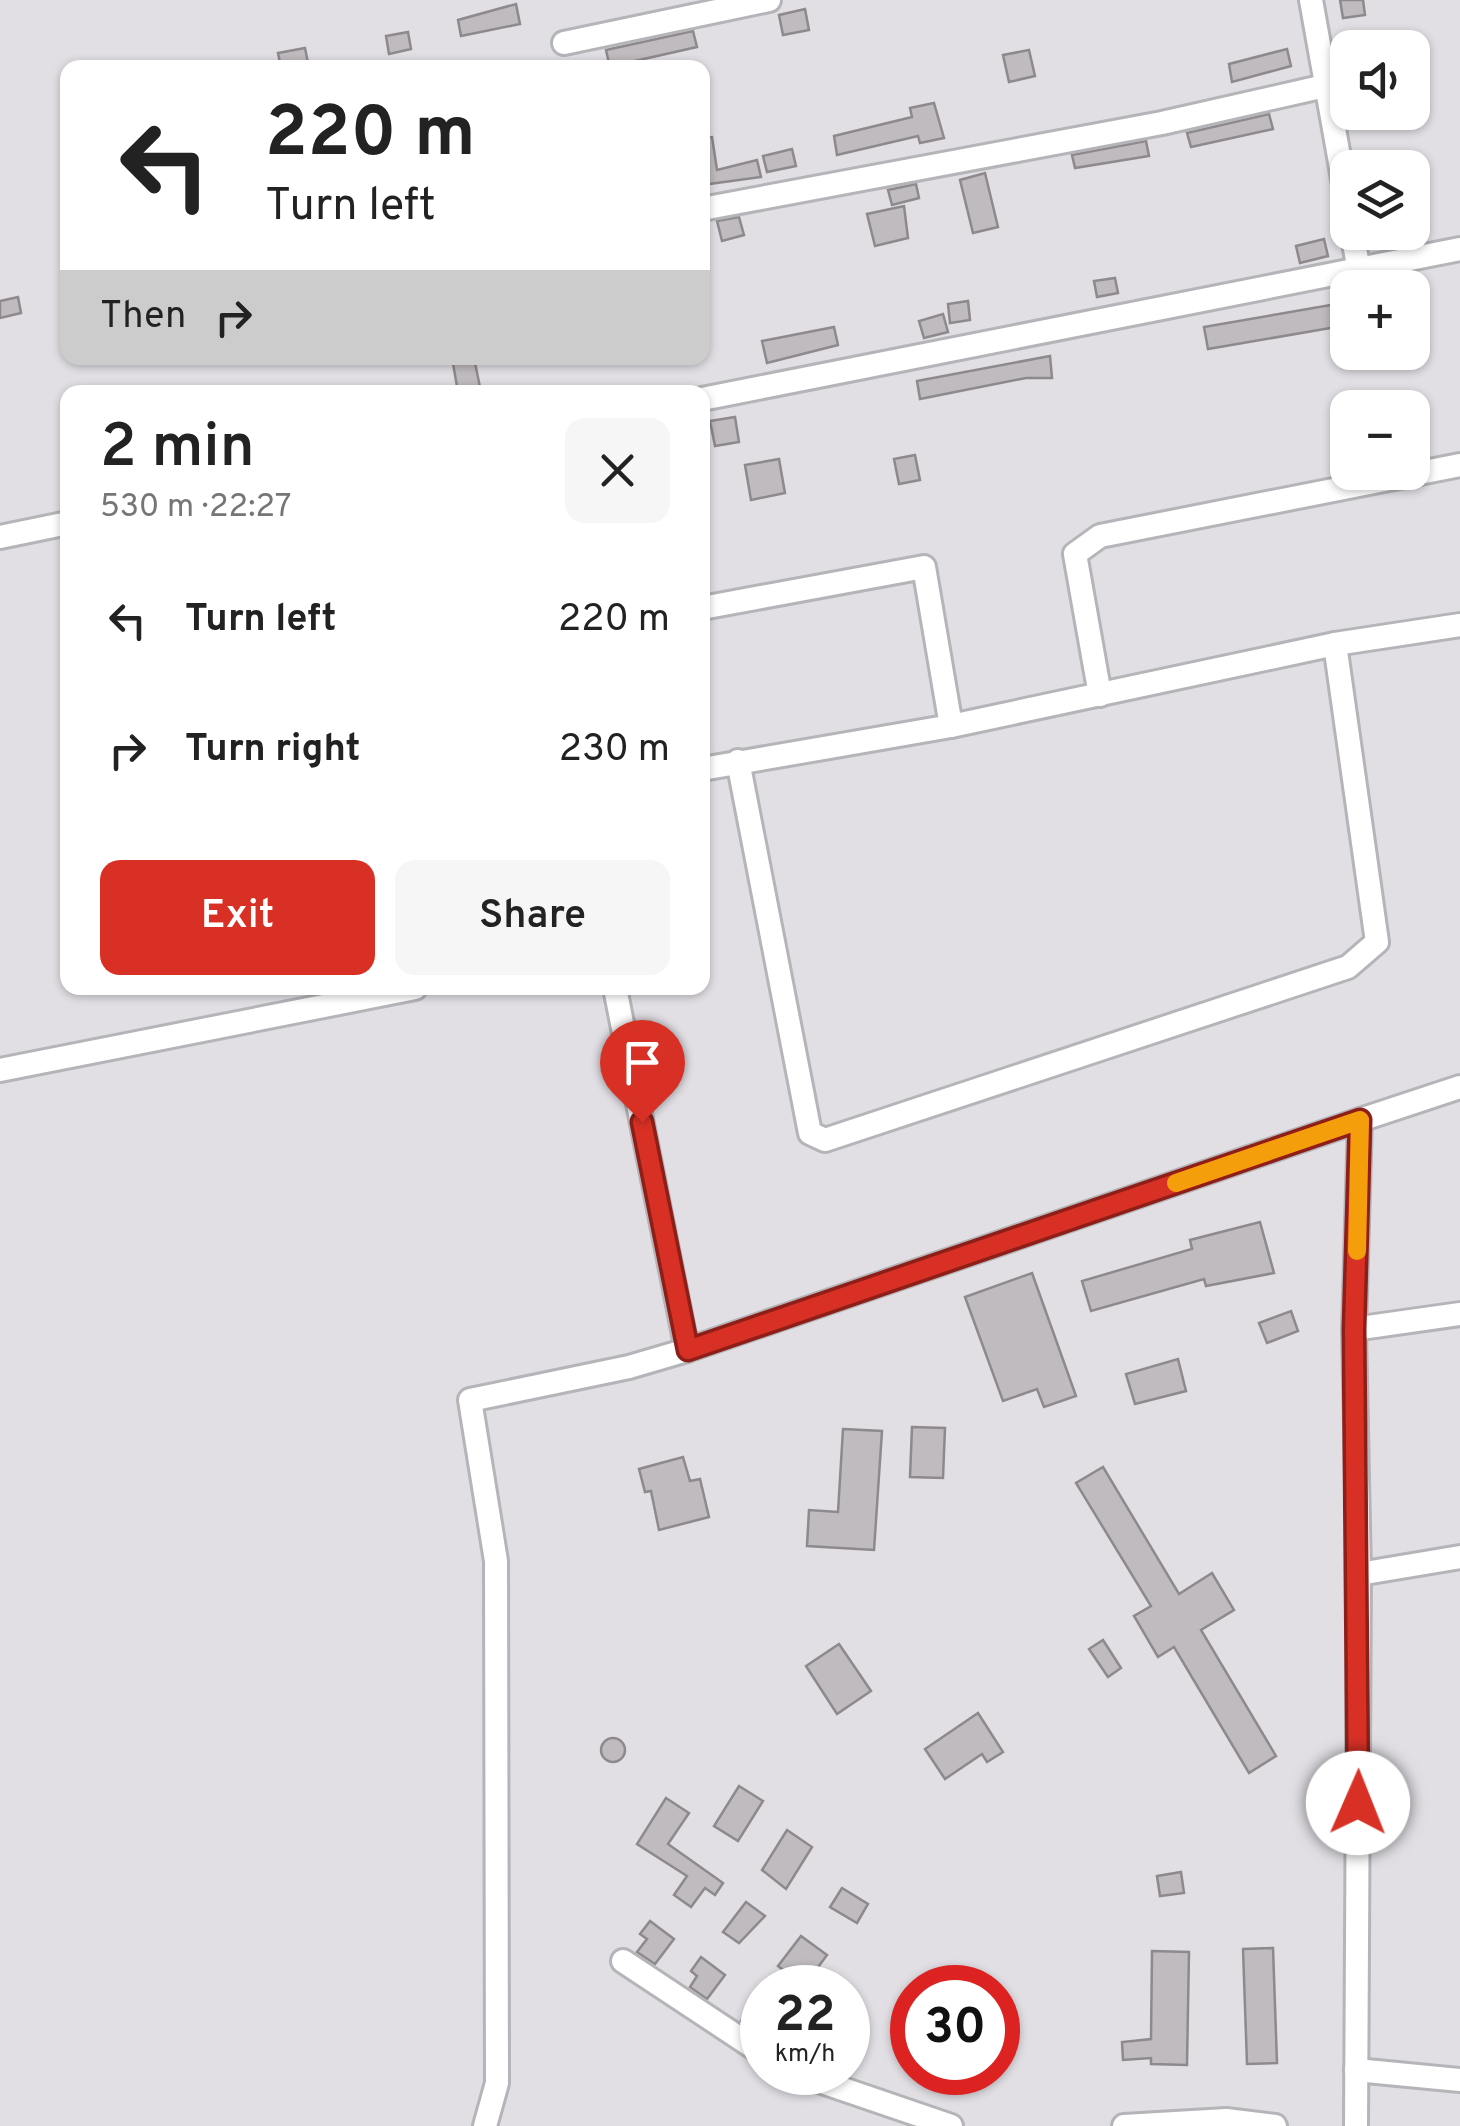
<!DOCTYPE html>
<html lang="en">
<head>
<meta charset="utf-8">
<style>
	:root { --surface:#fff; --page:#f6f6f6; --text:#222; --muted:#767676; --accent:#d93025 }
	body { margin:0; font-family:Overpass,sans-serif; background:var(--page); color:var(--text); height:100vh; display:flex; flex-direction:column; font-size:38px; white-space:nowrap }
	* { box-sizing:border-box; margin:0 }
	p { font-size:32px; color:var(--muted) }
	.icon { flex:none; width:55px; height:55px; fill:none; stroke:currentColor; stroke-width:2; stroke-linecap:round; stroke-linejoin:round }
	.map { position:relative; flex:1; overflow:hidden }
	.sheet { position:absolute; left:60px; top:385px; width:650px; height:610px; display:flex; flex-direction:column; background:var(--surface); border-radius:20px; box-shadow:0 2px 8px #0004 }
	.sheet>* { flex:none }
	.banner { position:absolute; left:60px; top:60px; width:650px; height:305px; border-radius:20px; box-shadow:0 2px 8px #0004; background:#fff; color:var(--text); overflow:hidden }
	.controls { position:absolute; left:1330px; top:30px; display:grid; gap:20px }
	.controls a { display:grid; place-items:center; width:100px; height:100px; border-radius:20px; background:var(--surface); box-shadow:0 2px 8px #0004; font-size:50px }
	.speed { position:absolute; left:740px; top:1965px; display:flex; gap:20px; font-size:50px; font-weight:700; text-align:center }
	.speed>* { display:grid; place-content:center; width:130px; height:130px; border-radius:50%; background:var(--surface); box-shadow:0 2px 8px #0004; line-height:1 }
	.speed small { font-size:25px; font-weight:400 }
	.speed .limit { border:15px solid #d22; background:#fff; color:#111 }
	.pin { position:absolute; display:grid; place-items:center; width:85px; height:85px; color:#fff; margin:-102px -42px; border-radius:50% 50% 50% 0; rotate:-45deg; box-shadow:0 0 10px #0007 }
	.pin .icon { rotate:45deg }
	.me { position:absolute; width:110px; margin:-55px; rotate:1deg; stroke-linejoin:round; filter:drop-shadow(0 0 8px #0008) }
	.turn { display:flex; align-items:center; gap:35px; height:210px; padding:0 40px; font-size:45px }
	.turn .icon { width:130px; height:130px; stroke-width:2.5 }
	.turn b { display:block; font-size:70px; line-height:85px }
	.then { display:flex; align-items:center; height:95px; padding:0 40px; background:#0003; gap:20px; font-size:38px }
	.round { display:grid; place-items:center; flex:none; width:105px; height:105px; border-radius:20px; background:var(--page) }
	.headline { display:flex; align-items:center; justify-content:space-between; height:170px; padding:0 40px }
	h1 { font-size:60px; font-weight:600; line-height:75px }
	.button { display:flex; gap:20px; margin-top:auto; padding:20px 40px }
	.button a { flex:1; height:115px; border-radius:20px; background:var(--accent); color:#fff; font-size:40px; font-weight:600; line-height:115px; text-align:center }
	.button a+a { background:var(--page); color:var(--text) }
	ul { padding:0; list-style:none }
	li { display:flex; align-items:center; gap:30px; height:130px; padding:0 40px }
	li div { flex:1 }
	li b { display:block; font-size:38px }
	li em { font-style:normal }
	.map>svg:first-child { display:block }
</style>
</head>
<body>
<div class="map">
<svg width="1460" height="2126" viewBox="0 0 1460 2126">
	<rect width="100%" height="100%" fill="#e1dfe4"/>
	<g fill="#c0bbbe" stroke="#8e898c" stroke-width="2.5">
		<polygon points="1340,0 1363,0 1365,15 1343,18"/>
		<polygon points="516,4 520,24 461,36 458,20"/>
		<polygon points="805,9 809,30 783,35 779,15"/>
		<polygon points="693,31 697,47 626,63 627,68 610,68 606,50"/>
		<polygon points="408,32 411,49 389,54 386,36"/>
		<polygon points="305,48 309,68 281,68 278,53"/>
		<polygon points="1287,49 1291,66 1232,82 1229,64"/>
		<polygon points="1029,50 1035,76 1009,82 1003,55"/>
		<polygon points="934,103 944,138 920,143 918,136 837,155 834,136 912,117 910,108"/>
		<polygon points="1269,114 1273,129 1191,147 1187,133"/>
		<polygon points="712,137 717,170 757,160 761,177 702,185 702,138"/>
		<polygon points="1146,141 1149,156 1075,168 1072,155"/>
		<polygon points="792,149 796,166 767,172 763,156"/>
		<polygon points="985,173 998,227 973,233 960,180"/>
		<polygon points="916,184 919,198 892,205 888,190"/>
		<polygon points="904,206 908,238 875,246 867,214"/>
		<polygon points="739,217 744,235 722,241 717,221"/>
		<polygon points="1324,239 1328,256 1300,263 1296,246"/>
		<polygon points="1115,278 1118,293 1097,297 1094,281"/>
		<polygon points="18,297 21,313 0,318 0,301"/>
		<polygon points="968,301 970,320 950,323 948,304"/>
		<polygon points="1348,302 1348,325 1208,349 1204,327"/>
		<polygon points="943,314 948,332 924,338 919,321"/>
		<polygon points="834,327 838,345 767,363 762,341"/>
		<polygon points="1050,356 1052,378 1026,378 920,399 917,381"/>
		<polygon points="452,358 474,358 481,392 458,392"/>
		<polygon points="735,417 739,442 715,446 710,421"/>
		<polygon points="915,455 920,480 899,484 894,459"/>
		<polygon points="779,459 785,493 751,500 745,465"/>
		<polygon points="1260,1222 1274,1273 1206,1286 1204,1279 1091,1311 1082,1281 1192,1249 1190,1240"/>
		<polygon points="1032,1273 1076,1396 1044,1407 1037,1389 1003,1401 965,1297"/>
		<polygon points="1291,1311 1298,1331 1267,1343 1259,1323"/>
		<polygon points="1178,1359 1186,1391 1135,1404 1126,1374"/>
		<polygon points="912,1427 945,1428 943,1478 910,1477"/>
		<polygon points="843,1429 882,1431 874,1550 807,1546 809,1510 838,1512"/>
		<polygon points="683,1457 690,1481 700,1479 709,1517 659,1530 651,1491 645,1492 639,1469"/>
		<polygon points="1103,1467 1179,1594 1212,1573 1234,1610 1201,1630 1276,1756 1249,1773 1174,1647 1158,1657 1134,1616 1151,1606 1076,1483"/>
		<polygon points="1103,1640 1121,1668 1108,1677 1089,1649"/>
		<polygon points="839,1644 871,1691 837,1714 806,1666"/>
		<polygon points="978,1713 1003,1752 987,1762 982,1754 945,1779 925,1749"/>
		<circle cx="613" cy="1750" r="12"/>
		<polygon points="739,1786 763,1801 738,1841 714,1826"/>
		<polygon points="666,1798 689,1813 668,1844 723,1883 715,1895 705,1888 691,1907 674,1895 687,1876 637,1844"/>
		<polygon points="787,1830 812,1847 786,1889 762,1870"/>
		<polygon points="1181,1872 1184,1893 1160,1896 1157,1876"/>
		<polygon points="842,1888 868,1904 857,1923 830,1907"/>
		<polygon points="746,1902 765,1916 739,1943 723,1932"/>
		<polygon points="650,1921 674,1939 655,1964 637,1952 647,1939 640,1934"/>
		<polygon points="801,1936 827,1955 804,1986 778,1966"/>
		<polygon points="1273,1948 1277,2063 1247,2064 1243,1949"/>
		<polygon points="1152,1951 1189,1952 1187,2065 1151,2064 1151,2058 1123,2060 1122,2042 1151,2039"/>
		<polygon points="701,1957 725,1975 707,1999 690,1987 697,1976 691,1971"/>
		<polygon points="762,1990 762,2035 741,2021"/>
	</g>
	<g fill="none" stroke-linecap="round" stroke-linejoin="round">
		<defs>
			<g id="minor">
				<polyline points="1311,0 1348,207"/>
				<polyline points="564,43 769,0"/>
				<polyline points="702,209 1162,123 1325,86"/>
				<polyline points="1352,232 1359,271"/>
				<polyline points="702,399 1460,249"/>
				<polyline points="0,537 68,523"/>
				<polyline points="702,608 924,567 951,726"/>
				<polyline points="1100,695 1075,554 1100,536 1460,465"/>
				<polyline points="738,761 810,1133 825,1140 1348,967 1377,942 1335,644"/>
				<polyline points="702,769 951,726 1335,644 1460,625"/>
				<polyline points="615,988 687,1350"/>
				<polyline points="0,1070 415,988"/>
				<polyline points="1354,1329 1460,1314"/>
				<polyline points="1359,1574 1460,1557"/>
				<polyline points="623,1961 762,2053"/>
				<polyline points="1356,2070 1460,2080"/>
				<polyline points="793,2072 951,2126"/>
				<polyline points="485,2126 497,2083 496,1561 470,1400 629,1367 687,1350 1360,1120"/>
				<polyline points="1124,2126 1226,2120 1275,2126"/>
				<polyline points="1356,2126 1359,1574 1354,1329 1360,1120 1460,1087"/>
			</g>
		</defs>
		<use href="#minor" stroke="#b5b4b8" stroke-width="28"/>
		<use href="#minor" stroke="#fff" stroke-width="22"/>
	</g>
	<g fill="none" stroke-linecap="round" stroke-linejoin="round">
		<defs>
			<polyline id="route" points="642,1122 688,1350 1360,1120 1354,1329 1358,1803"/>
		</defs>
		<use href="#route" stroke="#8d1f18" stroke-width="25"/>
		<use href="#route" stroke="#d93025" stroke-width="18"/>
		<polyline stroke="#f59e0b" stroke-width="18" points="1176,1183 1360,1120 1357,1251"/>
	</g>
</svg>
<div class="controls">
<a><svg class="icon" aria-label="sound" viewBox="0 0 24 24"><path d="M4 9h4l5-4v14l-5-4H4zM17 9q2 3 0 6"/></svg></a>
<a><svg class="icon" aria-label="layers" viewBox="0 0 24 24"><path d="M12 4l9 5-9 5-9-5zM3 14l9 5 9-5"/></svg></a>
<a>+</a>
<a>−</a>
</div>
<div class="speed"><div>22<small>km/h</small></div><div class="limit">30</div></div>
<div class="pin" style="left:642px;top:1122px;background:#d93025"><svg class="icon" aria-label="arrive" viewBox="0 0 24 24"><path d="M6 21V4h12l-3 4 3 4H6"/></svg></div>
<svg class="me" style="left:1358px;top:1803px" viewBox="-20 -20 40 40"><circle r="19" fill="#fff"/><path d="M0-13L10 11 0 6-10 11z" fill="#d93025"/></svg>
<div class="banner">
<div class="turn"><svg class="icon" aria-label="left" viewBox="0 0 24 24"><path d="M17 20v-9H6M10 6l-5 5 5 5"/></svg><div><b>220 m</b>Turn left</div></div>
<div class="then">Then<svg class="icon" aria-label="right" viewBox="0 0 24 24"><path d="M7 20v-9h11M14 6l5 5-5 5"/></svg></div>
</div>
<section class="sheet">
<div class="headline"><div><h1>2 min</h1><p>530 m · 22:27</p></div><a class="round"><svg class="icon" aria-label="close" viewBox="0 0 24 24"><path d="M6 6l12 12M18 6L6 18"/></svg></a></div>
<ul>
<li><svg class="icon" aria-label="left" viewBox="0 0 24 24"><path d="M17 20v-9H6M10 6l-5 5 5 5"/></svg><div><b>Turn left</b></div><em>220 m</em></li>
<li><svg class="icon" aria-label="right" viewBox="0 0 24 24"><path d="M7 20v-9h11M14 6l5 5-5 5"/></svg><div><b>Turn right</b></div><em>230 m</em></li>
</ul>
<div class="button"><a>Exit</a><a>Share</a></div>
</section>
</div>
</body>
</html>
